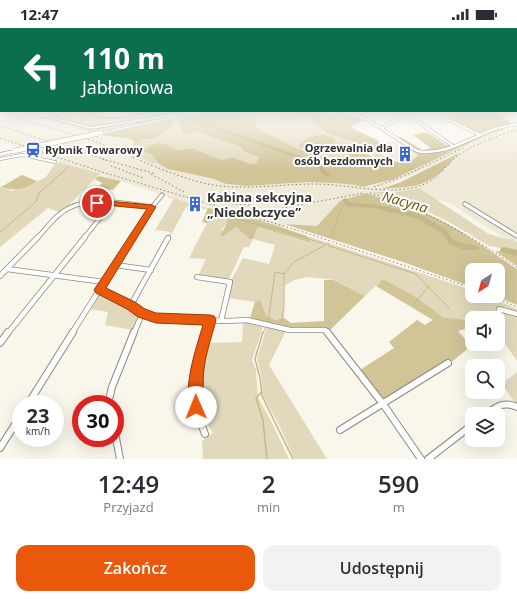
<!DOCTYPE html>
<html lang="pl">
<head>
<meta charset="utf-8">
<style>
	:root { --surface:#fff; --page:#f2f2f3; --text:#2b2b33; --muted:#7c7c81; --accent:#ea580c }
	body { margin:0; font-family:"Open Sans",sans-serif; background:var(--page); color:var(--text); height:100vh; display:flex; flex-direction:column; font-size:15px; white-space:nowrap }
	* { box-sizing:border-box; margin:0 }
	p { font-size:13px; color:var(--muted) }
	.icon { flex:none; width:22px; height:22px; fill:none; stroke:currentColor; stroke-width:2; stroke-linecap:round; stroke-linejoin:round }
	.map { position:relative; height:431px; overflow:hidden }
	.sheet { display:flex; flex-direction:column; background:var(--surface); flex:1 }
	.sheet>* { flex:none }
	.guide { position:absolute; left:0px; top:0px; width:517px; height:84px; box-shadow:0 4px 16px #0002; background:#0b6e4f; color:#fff; overflow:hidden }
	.needle { width:26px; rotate:216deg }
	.fabs { position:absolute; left:465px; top:235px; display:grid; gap:8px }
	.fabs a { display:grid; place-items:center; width:40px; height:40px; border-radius:8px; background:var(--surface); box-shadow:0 4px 16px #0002; font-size:20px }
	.speed { position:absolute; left:12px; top:367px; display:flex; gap:8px; font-size:20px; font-weight:700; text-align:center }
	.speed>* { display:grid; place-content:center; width:52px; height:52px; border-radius:50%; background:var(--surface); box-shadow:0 4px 16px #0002; line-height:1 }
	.speed small { font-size:10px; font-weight:400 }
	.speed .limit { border:6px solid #d22; background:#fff; color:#111 }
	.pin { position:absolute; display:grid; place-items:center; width:34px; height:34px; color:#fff; margin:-17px; border:2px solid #fff; border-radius:50%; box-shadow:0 1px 4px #0007 }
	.me { position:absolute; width:44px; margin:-22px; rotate:359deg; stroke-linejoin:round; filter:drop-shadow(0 0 3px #0008) }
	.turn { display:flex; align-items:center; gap:14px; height:84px; padding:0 16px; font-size:18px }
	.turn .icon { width:52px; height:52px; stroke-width:2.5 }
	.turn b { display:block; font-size:28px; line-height:34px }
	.eta { display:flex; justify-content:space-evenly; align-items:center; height:68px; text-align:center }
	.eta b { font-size:24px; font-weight:600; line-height:28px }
	.button { display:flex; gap:8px; margin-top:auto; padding:8px 16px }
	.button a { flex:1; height:46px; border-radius:12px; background:var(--accent); color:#fff; font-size:16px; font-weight:600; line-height:46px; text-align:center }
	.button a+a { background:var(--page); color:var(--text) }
	.status { display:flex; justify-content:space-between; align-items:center; height:28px; padding:0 20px; background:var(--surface); direction:ltr }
	.status svg { height:11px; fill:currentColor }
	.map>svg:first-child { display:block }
</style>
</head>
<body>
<div class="status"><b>12:47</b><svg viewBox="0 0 49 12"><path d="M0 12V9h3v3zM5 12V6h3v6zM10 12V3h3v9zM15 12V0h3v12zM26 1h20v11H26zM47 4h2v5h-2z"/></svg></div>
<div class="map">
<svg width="517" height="431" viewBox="0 0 517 431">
	<rect width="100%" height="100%" fill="#f9f6eb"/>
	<g fill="#efe9d8" fill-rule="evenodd">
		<path d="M0,81L1,83H17L88,103L101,108L131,111L135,114L133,120L152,135L159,136L179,144L214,151L226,156L246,158L308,154L335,155L355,157L363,159L358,162L394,151L487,107L517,99V212L505,211L450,175L435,171L419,159L396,164L374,165L411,177L409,179L366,166L340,173L317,198L284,196L283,200L221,181L191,176L0,114V102L3,103L0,101ZM459,125L437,148L429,153L410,159L383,160Z"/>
		<polygon points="395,111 413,122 419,127 407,134 397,135 375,121"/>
	</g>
	<g fill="#e2d9bd">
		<polygon points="17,83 23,83 78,99 93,101 177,87 183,83 192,83 93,105"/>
		<polygon points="58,83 85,83 108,90 144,85 143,83 156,83 172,87 92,100 50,89 49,87"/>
		<path d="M246,83H281L312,92L318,99L329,106L375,121L386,130L382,133L370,126L349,128L340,132L325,129L321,130C298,122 276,111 255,97L257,93L245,87Z"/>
		<polygon points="175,90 198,103 243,119 250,126 259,129 256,135 250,136 233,129 221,132 192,120 178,122 174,121 146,125 152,127 159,136 152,135 132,126 133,118 144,111 152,111 159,108 174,96 171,91"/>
		<polygon points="60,134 100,146 68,178 59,184 48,180 0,219 0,159 12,163 32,156 46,149 54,137"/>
		<polygon points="419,160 487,205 505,211 513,211 517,214 517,223 489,218 449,194 416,178 371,164 396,164"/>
		<polygon points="168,168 191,176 208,180 207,181 186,179 170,209 168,208 171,204 155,202 174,171 167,169"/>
		<polygon points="222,186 226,188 227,195 222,201 224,208 236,199 253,211 258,199 310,215 307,208 472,262 472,268 487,268 517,281 517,285 506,279 500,279 496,282 495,290 472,290 472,294 443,289 413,267 383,251 365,268 335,252 307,249 294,252 284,258 284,290 276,292 265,289 260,271 255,274 229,270 231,252 243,230 269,236 275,217 253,211 249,219 244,219 229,251 198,248 206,231 189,230 207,195 213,189"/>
		<polygon points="100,265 122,274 139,285 132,302 105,297 108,284 91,281"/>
		<polygon points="502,283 517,288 517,333 505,316 500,305"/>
		<polygon points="243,294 250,295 263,299 252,332 256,342 258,369 272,395 289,431 203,431 202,413 213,405 200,383 198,367 206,315 242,314"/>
		<polygon points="267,299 286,303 269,337 327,431 294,431 279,397 263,368 261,347 257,330"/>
		<polygon points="517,344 517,378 502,356"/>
	</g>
	<g fill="#d1c497">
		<path d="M210,83H246V87L257,93L255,98C275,110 328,141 349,128V124L359,123L382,133L386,129C398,136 408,138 418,127L395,111L401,109L422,122L428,121L430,119L413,107L427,104L446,117L450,116L454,118L492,103L500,101H506L487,107L394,151L363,159L355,157L335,155L308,154L246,158L226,156L214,151L168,141L159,136L152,127L144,124L143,122L157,115L165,116L178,122L192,120L221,132L233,129L250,136L256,135L259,129L250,126L242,121V119L198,104L185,107L180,100L182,96L175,90Z"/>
		<polygon points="281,83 316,83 323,86 328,84 340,89 343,88 337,85 343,83 365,91 350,99 385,116 375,121 329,106 318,99 312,92"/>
		<polygon points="471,83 493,83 513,96 480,106 439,86"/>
		<polygon points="171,91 174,96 159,108 152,111 144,111 133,118 135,114 131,111 99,107"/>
		<path d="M324,106L335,111L336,114C326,121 311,122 299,120V117L310,109Z"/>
		<path d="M459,125C458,127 452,132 449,136C426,161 413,158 381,161L401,154Z"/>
		<path d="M22,147L37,153C26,161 14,164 1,159Z"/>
		<polygon points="99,148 121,153 113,162 98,160 102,155 95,151"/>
		<path d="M366,165C390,173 414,179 436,190C465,204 491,224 517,241V277L496,268H498V242H472V259L403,234L284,196L317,198L340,173Z"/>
		<path d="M208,180C242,185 275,197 307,208L311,215L258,199L253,211H250L236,199L224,208H220L227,195L226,188C218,185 212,189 207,195L202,194Z"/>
		<polygon points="495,223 511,224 517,227 517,238"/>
		<polygon points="383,251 413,267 443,289 471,293 471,299 458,303 471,318 453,333 442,335 383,372 360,342 394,320 389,314 417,292 425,297 433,292 376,258"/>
		<polygon points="324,252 334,252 365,268 329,303 324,300 288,299 250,290 255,274 260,271 266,288 276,292 284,290 291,295 324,293"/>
	</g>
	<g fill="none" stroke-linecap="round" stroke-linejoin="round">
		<g stroke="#c4b78a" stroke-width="1">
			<polyline points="94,86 103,83"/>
			<polyline points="229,189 285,203 324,216"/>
			<polyline points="0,204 36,174 39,165 68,139"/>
			<polyline points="331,209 342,179 348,176"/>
			<polyline points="328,215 329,218 416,246 449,280"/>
			<polyline points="415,275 428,259"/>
			<polyline points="268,294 275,244 284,246 294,234 327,216"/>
			<polyline points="281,294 284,280 284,247"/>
			<polyline points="263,305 266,299"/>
		</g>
		<g stroke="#c4b78a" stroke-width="1.5">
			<polyline points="263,304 255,331 260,350 262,368 293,431"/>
			<polyline points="262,364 256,370 263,392 267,431"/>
		</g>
		<g fill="#c4b78a" fill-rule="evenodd">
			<path d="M81,83C91,83 99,88 109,89C130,90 154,76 174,86L172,87C139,81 114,101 81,83Z"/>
			<polygon points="187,87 191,90 314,133 321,137 330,147 329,148 325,148 317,139 310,135 189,92 185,88"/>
			<polygon points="345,170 347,171 351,175 373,176 420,186 446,201 453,212 465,216 478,218 479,220 478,222 464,222 449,216 442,205 416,190 373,180 347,178 342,172"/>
			<polygon points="504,219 517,222 517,228 501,224 500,222 501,220"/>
		</g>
		<defs>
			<g id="minor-far3">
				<path d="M344,83L368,92L417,123C444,128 468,111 492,102C500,99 509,98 517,96"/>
				<polyline points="431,83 480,107"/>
				<polyline points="514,83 517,85"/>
				<polyline points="405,87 420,95 453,118"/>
				<polyline points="44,88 56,83"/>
				<polyline points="382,100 411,83"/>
				<polyline points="0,131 22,127 55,134"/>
			</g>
			<g id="minor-far2">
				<polyline points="465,176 517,208"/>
				<path d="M37,210C47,200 56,186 69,180C93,168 126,176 152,179"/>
				<polyline points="84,210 112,175"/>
				<polyline points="133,210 152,179 162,167"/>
			</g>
			<g id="minor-far1">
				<polyline points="115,237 151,242"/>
				<polyline points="7,241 104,254"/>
				<polyline points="0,248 38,209"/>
				<polyline points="197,249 230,254 221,293"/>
				<polyline points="99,262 131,277 142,286 156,290 227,293 247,292 290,302 325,302 328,305"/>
				<polyline points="131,277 168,210"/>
				<polyline points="498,290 499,281 517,286"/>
				<polyline points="8,305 85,209"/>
				<polyline points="72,305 133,209"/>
				<polyline points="134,305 142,286"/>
				<polyline points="206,305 210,292"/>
			</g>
			<g id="minor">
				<polyline points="327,304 383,376 421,431"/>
				<polyline points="498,308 501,311"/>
				<polyline points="0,315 8,304"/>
				<polyline points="28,376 73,304"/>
				<polyline points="108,376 112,359 134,304"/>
				<path d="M486,386C497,378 504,373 517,379"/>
				<polyline points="340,402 448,335"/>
				<polyline points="115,405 120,431"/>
				<path d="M205,406C202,397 197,389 196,379C191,355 200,328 207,304"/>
				<polyline points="0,420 21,387"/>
				<polyline points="428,431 472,397"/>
			</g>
			<polygon id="tertiary" points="23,83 29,83 91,99 173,86 179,83 183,83 174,88 91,101"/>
			<g id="primary">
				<polygon points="197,83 205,83 100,106 98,105"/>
				<polygon points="14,122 16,123 16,124 0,128 0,125"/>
			</g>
		</defs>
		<use href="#minor-far3" stroke="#8d8b80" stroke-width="3.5"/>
		<use href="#minor-far2" stroke="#8d8b80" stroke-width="5"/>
		<use href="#minor-far1" stroke="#8d8b80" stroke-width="6"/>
		<use href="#minor" stroke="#8d8b80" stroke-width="8"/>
		<use href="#tertiary" stroke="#8d8b80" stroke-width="1.5"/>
		<use href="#primary" stroke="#8d8b80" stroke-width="1"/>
		<use href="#minor-far3" stroke="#fff" stroke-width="2.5"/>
		<use href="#minor-far2" stroke="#fff" stroke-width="3.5"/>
		<use href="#minor-far1" stroke="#fff" stroke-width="4.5"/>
		<use href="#minor" stroke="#fff" stroke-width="6"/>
		<use href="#tertiary" fill="#fff" fill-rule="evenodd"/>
		<use href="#primary" fill="#fff" fill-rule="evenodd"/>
		<g stroke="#85837c" stroke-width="1" stroke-dasharray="1.5 2.5" stroke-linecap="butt">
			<path d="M0,85C30,94 60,102 90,112C130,126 167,147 208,156C244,163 278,156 314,156C347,156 384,167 416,159C437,154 443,139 459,127C476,115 497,108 517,102"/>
			<polyline points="0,98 107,132"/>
			<polyline points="0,110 102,144 297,202 472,260"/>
			<polyline points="102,131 156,146"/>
			<polyline points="111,138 143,150"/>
			<polyline points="151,146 184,164"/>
			<polyline points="374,159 404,148 463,120"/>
			<path d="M370,165C424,180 470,208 517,239"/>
			<polyline points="220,175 250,177"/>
			<polyline points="242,182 278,181 363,165"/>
			<polyline points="492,268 517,279"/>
		</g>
		<defs>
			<polyline id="primary-bridge" points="14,123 100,105"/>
		</defs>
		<use href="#primary-bridge" stroke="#8d8b80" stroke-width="5.5" stroke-linecap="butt"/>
		<use href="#primary-bridge" stroke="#fff" stroke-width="4.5"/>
	</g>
	<linearGradient id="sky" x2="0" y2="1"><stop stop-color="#99b5c2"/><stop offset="0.57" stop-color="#fcfbf6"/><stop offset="1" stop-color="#fcfbf6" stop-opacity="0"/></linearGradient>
	<rect width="517" height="142" fill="url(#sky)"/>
	<path fill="#ea580c" stroke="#983908" d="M97,172L152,177L156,179L106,260L135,274L145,281L156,285L210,287L214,288L216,292C212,308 206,324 204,341C202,352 205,376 201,384L196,386L191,384C182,361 196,320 203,297L156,295L138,289L127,281L96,265L94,262L147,181L94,176L93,175Z"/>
	<defs>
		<symbol id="station-bare" viewBox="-9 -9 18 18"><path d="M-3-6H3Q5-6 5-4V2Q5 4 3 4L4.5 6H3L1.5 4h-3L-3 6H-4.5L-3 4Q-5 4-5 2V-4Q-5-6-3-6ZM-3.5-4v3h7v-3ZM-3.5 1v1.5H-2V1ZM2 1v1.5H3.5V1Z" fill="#3b64d5" stroke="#fff" stroke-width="2.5" paint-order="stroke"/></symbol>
		<symbol id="building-bare" viewBox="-9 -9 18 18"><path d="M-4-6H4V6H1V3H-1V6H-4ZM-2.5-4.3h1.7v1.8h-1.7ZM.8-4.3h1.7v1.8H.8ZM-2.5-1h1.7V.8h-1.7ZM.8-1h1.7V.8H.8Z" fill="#3b64d5" stroke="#fff" stroke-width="2.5" paint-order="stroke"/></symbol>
	</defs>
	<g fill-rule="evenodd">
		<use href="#station-bare" x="22" y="111" width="22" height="22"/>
		<use href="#building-bare" x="394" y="115" width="22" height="22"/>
		<use href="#building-bare" x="184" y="165" width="22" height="22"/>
	</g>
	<g text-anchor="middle" stroke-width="4" stroke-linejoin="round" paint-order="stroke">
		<g font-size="11" font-weight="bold" fill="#33322e" stroke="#fff" text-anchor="end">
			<text x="393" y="124">Ogrzewalnia dla<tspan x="393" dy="13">osób bezdomnych</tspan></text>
			<text x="45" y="126" text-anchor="start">Rybnik Towarowy</text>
		</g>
		<g font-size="13" font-weight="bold" fill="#33322e" stroke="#fff" text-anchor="start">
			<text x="207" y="174">Kabina sekcyjna<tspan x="207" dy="15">„Niedobczyce”</tspan></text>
		</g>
		<g font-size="14" font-style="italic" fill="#695607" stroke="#fff">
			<text transform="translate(405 174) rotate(16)" y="5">Nacyna</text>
		</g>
	</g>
</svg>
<div class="fabs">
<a><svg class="needle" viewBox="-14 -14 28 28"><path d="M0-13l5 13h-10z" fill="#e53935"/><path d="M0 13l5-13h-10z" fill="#7c7c81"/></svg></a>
<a><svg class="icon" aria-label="sound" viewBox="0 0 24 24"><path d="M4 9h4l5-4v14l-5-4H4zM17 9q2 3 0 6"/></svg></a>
<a><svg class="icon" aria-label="search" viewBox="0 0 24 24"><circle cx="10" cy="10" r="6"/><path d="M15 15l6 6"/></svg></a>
<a><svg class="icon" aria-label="layers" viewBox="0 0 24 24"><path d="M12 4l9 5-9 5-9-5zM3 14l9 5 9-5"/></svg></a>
</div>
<div class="speed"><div>23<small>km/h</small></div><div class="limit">30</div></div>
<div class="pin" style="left:97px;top:175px;background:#d93025"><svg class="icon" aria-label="arrive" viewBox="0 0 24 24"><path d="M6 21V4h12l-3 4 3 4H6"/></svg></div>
<svg class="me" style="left:196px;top:379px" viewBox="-20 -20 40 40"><circle r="19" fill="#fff"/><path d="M0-13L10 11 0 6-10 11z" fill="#ea580c"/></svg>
<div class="guide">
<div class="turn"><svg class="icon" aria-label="left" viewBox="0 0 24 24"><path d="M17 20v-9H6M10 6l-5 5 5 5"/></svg><div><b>110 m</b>Jabłoniowa</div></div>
</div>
</div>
<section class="sheet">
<div class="eta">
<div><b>12:49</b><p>Przyjazd</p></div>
<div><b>2</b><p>min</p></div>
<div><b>590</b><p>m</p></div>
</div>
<div class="button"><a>Zakończ</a><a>Udostępnij</a></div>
</section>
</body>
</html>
